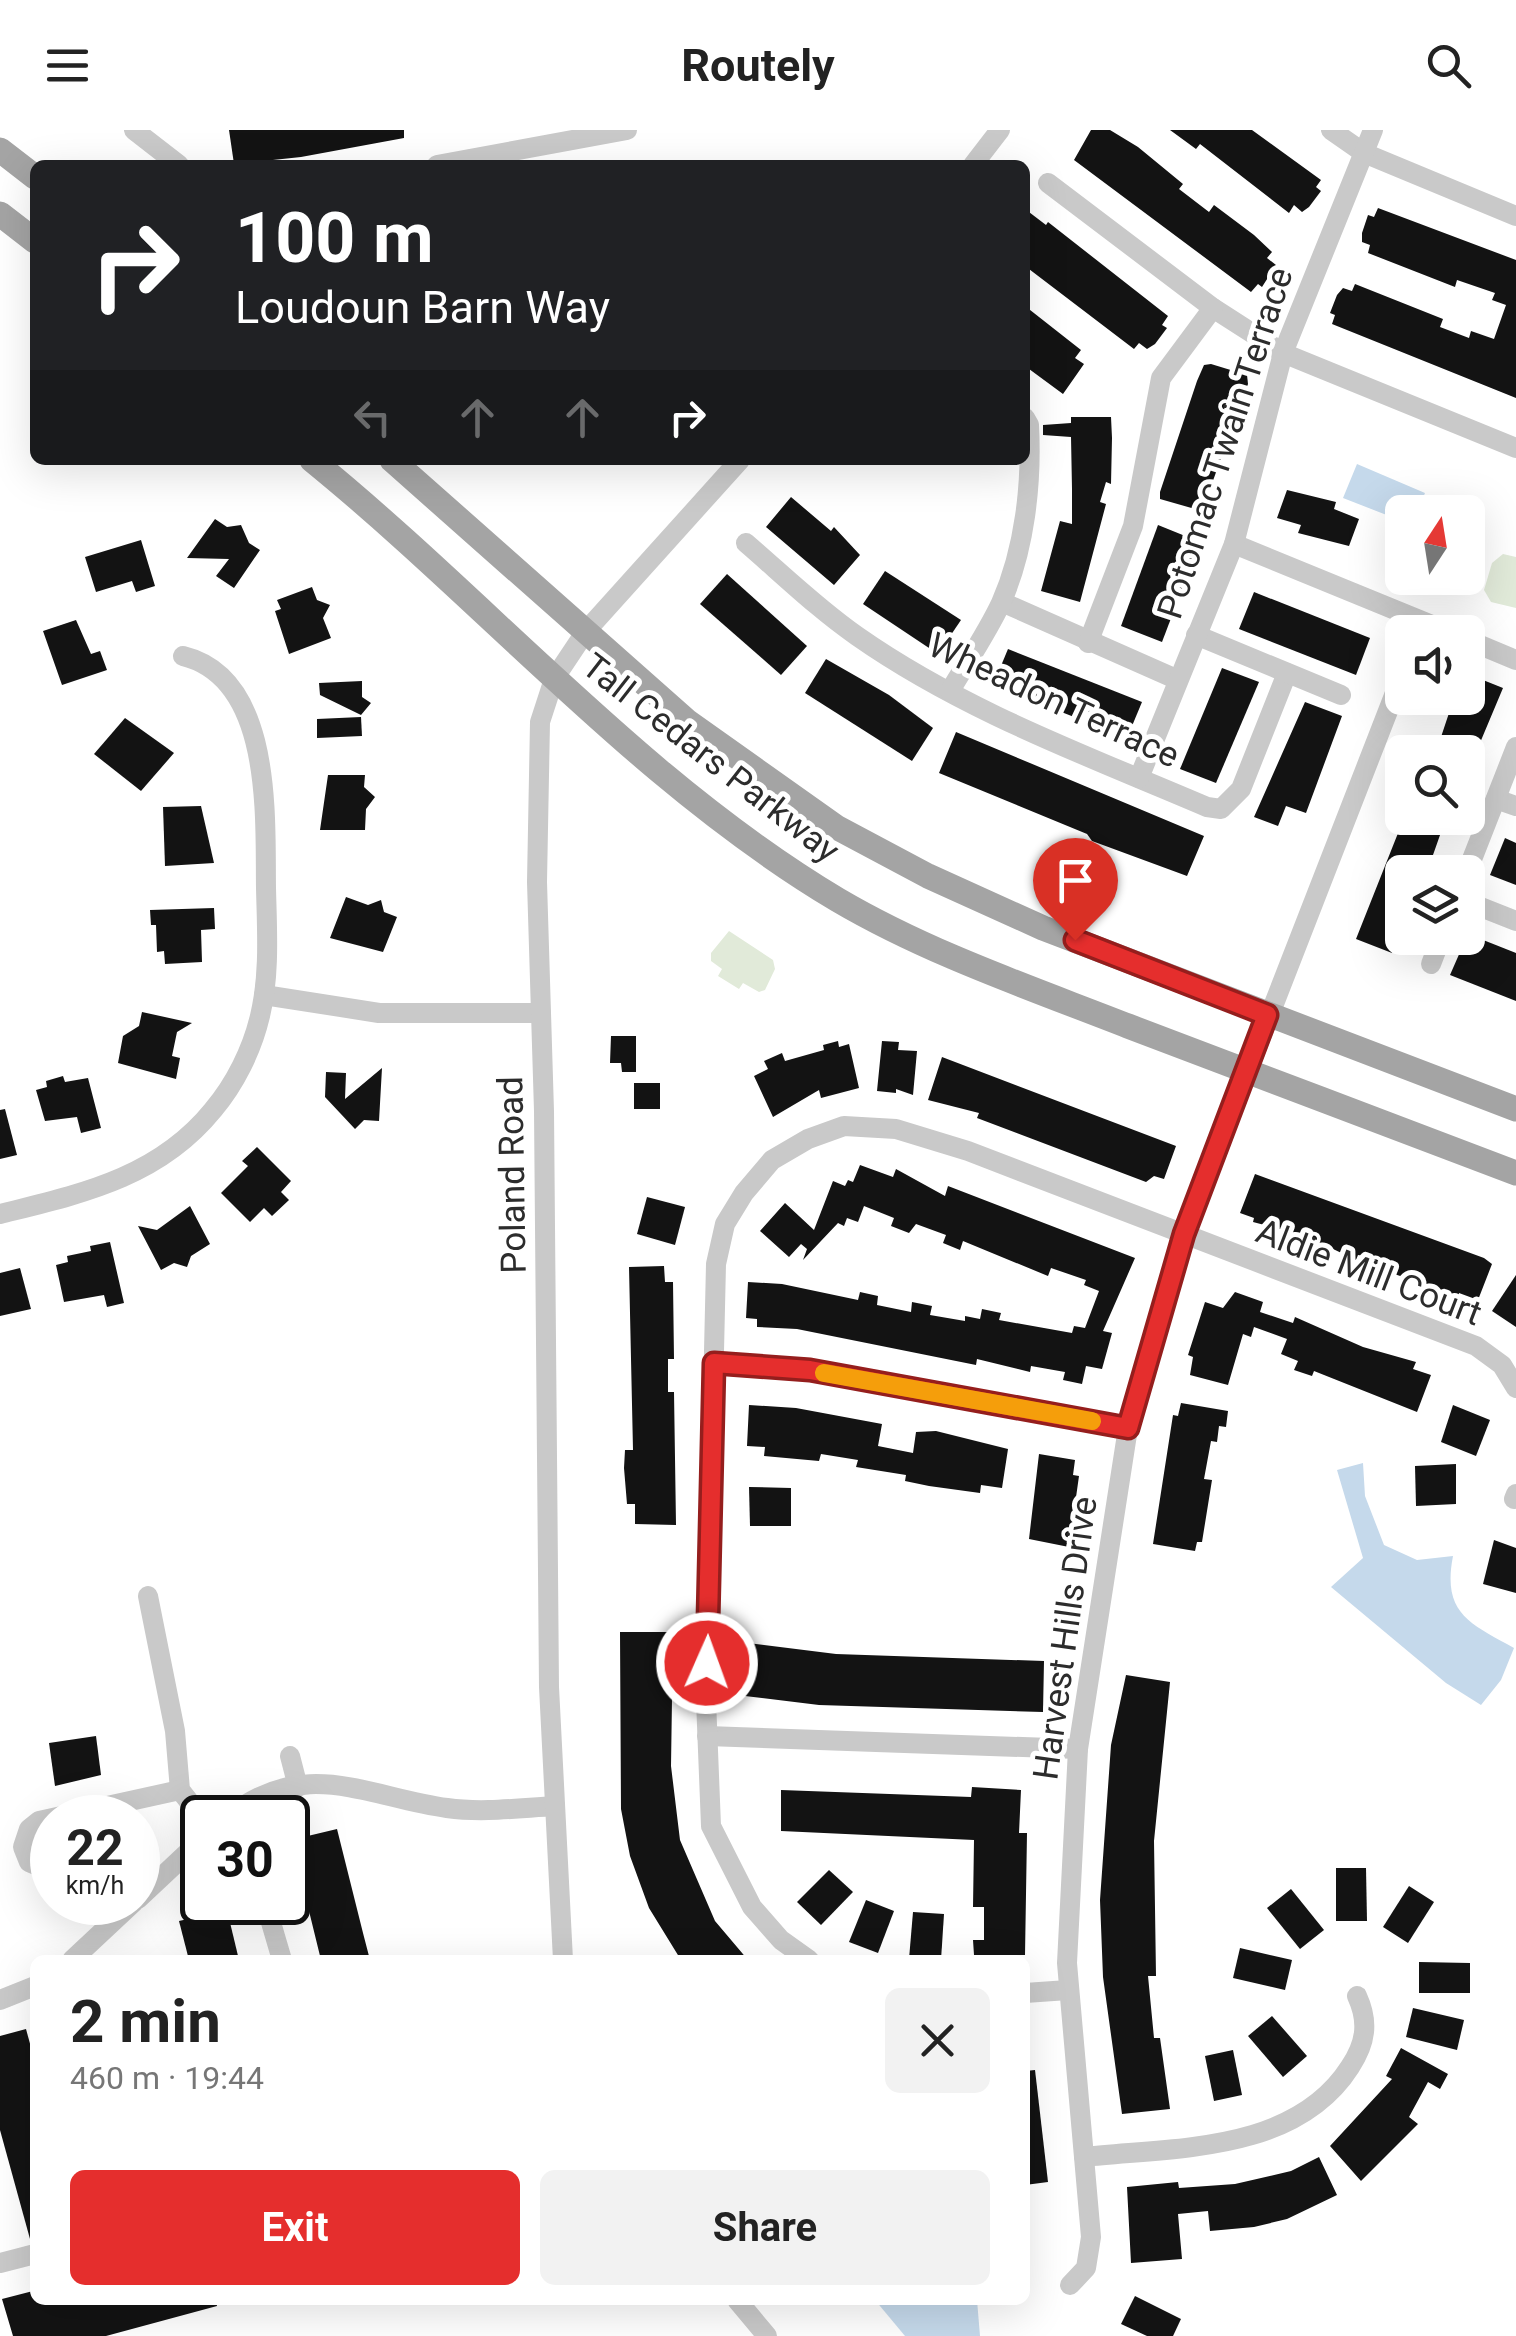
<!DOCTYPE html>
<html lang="en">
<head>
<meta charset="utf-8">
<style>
	:root { --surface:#fff; --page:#f2f2f2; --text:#222; --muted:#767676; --accent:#e52e2d }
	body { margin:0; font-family:Roboto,sans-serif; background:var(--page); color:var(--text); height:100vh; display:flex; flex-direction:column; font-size:38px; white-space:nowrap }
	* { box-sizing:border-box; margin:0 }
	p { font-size:32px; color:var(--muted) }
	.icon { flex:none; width:55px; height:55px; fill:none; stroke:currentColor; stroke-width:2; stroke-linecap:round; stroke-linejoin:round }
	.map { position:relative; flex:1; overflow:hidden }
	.details { position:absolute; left:30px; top:1825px; width:1000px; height:350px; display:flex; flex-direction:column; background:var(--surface); border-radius:15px; box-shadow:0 10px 40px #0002 }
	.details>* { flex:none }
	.banner { position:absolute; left:30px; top:30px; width:1000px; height:305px; border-radius:15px; box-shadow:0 10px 40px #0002; background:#202124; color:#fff; overflow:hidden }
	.needle { width:65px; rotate:12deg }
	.fabs { position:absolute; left:1385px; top:365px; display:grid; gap:20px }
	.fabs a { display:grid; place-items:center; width:100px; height:100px; border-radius:15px; background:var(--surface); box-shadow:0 10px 40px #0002; font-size:50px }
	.speed { position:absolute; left:30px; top:1665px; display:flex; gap:20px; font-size:50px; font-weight:700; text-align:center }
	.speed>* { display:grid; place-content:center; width:130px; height:130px; border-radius:50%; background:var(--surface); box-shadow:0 10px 40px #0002; line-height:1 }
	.speed small { font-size:25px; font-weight:400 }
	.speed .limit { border:5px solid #111; border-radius:15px; background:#fff; color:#111 }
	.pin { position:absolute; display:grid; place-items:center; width:85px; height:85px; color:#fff; margin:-102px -42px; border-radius:50% 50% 50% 0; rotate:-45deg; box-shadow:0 0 10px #0007 }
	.pin .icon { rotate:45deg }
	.me { position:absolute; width:110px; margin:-55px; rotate:2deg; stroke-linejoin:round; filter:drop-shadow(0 0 8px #0008) }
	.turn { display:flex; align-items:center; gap:35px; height:210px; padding:0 40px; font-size:45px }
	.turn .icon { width:130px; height:130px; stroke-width:2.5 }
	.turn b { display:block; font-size:70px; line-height:85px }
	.lanes { display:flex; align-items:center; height:95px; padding:0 40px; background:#0003; justify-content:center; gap:50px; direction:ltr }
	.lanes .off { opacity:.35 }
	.round { display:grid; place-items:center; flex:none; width:105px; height:105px; border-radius:15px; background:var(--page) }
	.head { display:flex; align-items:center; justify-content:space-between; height:170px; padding:0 40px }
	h1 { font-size:60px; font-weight:700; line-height:75px }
	.action { display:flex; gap:20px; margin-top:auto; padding:20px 40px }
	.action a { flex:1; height:115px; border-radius:15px; background:var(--accent); color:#fff; font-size:40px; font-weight:700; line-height:115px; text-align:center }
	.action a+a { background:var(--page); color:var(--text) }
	header { display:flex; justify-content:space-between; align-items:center; height:130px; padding:0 40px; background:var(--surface); font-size:45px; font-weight:700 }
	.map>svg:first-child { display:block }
</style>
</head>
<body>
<header><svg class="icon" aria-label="menu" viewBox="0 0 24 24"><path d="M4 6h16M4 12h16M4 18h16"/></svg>Routely<svg class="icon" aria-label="search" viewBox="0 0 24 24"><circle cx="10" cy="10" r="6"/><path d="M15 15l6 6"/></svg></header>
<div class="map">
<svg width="1516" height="2206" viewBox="0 0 1516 2206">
	<rect width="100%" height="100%" fill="#fff"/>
	<g fill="#e1ead9">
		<polygon points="1503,424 1516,427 1516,478 1491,472 1484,460 1492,433"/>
		<polygon points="729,801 773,830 775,839 765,860 759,862 743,853 739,859 718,846 722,839 711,831 711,823"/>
	</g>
	<g fill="#c5d9eb">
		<polygon points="1357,334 1425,363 1417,382 1402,382 1402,391 1343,368"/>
		<path d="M1363,1333L1365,1366L1384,1415L1417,1430L1453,1426C1442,1483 1469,1493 1514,1518L1501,1550L1481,1575L1446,1553L1331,1457L1363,1428L1337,1340Z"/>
		<polygon points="875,2170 977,2170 980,2206 905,2206"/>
	</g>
	<g fill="#131313">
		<polygon points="229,0 404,0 404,8 301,27 234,34"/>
		<polygon points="1091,0 1110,0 1138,17 1183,54 1179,59 1209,82 1214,75 1254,105 1272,122 1267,128 1276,135 1262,157 1258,154 1251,162 1074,30"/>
		<polygon points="1170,0 1252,0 1321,50 1316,57 1321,61 1309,77 1302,82 1294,75 1289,83 1200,14 1196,19"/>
		<polygon points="1378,78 1516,130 1516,268 1332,194 1335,185 1330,183 1337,165 1343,158 1352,161 1355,154 1443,189 1440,197 1469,208 1471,201 1494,209 1506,175 1492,170 1495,163 1457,150 1455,157 1368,123 1370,115 1362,112 1362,103 1368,85 1374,87"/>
		<polygon points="1025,79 1046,95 1048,92 1168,186 1162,195 1167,198 1155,214 1147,219 1139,213 1134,219 1025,136"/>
		<polygon points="1025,176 1081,220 1075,228 1084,234 1063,264 1025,236"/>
		<polygon points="1211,234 1247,245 1248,254 1202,381 1160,369 1160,362 1197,251 1204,235"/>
		<polygon points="1071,287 1111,287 1112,308 1111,354 1106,352 1100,372 1106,374 1080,472 1041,461 1060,391 1072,394 1072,359 1071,307 1043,305 1043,295 1071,293"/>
		<polygon points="1287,360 1336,372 1334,379 1359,389 1349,416 1298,403 1301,395 1277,388"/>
		<polygon points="791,367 831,401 834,397 860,425 834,455 766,397"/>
		<polygon points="215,389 227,397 241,395 249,413 260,420 234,458 216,446 229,429 187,428"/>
		<polygon points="1158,395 1200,412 1162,512 1121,496"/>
		<polygon points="141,410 155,456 136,462 132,451 96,462 85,427"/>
		<polygon points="885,441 961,490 938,524 863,474"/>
		<polygon points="727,444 807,516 781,545 700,474"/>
		<polygon points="312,457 317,470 330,475 323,488 331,508 289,524 275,481 281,479 277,470"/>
		<polygon points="1254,462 1370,508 1356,545 1239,499"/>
		<polygon points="76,490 91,524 100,521 107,540 62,555 43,501"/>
		<polygon points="1008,519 1142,572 1127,608 993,555"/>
		<polygon points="826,529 889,565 933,598 912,631 805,563"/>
		<polygon points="1222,538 1259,552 1216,653 1180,639"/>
		<polygon points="1468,544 1503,558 1469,639 1468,622 1436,622 1454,568 1468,568"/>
		<polygon points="362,551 362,567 371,573 361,585 320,565 319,553"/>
		<polygon points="1305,572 1342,586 1306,683 1286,676 1278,696 1254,687"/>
		<polygon points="361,587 362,606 317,608 317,589"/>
		<polygon points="125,588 174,623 141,661 94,624"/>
		<polygon points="956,602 1204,706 1187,746 1092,711 1087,704 939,643"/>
		<polygon points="328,645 365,645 364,657 375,667 366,679 365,700 320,700"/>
		<polygon points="201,676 214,733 165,736 163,677"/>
		<polygon points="1404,688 1446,688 1427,742 1402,742 1402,797 1392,823 1356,809"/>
		<polygon points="1505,708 1516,713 1516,755 1490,745"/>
		<polygon points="346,767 368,775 381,770 384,782 397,787 383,822 330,808"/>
		<polygon points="214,778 215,799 201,800 202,832 165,834 164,821 157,822 156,795 151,795 150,780"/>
		<polygon points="1468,804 1516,823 1516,871 1450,845"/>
		<polygon points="142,882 192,893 177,902 172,926 180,928 176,949 118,933 123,906 139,896"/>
		<polygon points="611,906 636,906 636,942 622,942 621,933 610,933"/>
		<polygon points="838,911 839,917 849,914 859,958 821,968 819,960 773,987 754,946 768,939 764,931 782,923 785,931 824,920 823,915"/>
		<polygon points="882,911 899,912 898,920 917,921 913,965 896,959 896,963 877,961"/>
		<polygon points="942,927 1176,1016 1164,1049 1154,1046 1146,1052 977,988 979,983 928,970"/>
		<polygon points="382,938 379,991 364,990 355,999 325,967 326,942 346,943 345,969"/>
		<polygon points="63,946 65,952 88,948 101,998 81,1003 77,987 45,991 36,960 47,957 46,951"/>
		<rect x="634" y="953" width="26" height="26"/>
		<polygon points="5,979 17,1025 0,1029 0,980"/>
		<polygon points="257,1017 291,1051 281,1062 289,1070 272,1086 264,1078 250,1092 221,1063 248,1036 242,1031"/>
		<polygon points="860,1035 893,1047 896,1039 945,1066 948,1056 1135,1128 1103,1201 1112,1203 1102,1239 1086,1236 1082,1254 1063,1250 1065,1242 1031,1236 1030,1242 977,1229 976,1235 797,1199 757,1197 757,1189 746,1188 748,1152 782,1154 858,1170 860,1162 878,1166 877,1175 911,1182 912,1172 932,1176 930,1185 965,1191 965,1186 980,1189 982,1179 1001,1183 999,1190 1072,1203 1074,1196 1085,1198 1099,1161 1084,1155 1086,1150 1051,1138 1048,1146 963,1111 960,1120 943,1113 946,1105 916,1094 909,1103 891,1096 894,1088 864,1076 858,1092 847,1088 844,1096 838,1093 803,1130 807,1119 801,1114 789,1127 760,1101 785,1073 814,1100 833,1051 845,1056 848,1050 853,1052"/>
		<polygon points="1255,1044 1484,1128 1492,1134 1478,1170 1459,1163 1457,1171 1438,1164 1440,1159 1388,1142 1391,1137 1364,1126 1358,1125 1356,1130 1306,1106 1253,1092 1254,1088 1240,1083"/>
		<polygon points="647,1067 685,1077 675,1115 637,1104"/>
		<polygon points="190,1076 210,1114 191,1126 187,1137 174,1133 161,1140 138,1096 157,1100"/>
		<polygon points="110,1112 124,1173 107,1177 104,1165 64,1172 56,1135 68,1132 67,1126 91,1121 90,1116"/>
		<polygon points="664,1136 665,1152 673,1152 674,1229 668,1229 668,1262 674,1262 676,1395 635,1394 635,1374 627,1374 624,1338 625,1320 633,1320 629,1137"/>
		<polygon points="20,1138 31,1179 0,1186 0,1143"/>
		<polygon points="1516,1145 1516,1197 1492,1181"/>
		<polygon points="1235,1162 1263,1172 1260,1182 1293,1193 1295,1187 1363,1217 1416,1232 1413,1239 1431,1245 1417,1282 1314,1241 1312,1246 1294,1240 1298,1231 1281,1224 1287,1209 1254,1197 1251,1207 1243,1204 1228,1255 1190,1245 1193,1227 1188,1225 1205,1172 1223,1178"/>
		<polygon points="1181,1273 1228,1281 1226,1297 1219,1296 1217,1312 1211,1311 1204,1349 1212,1350 1202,1412 1197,1412 1195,1421 1153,1414 1173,1285 1178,1286"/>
		<polygon points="749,1275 796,1278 882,1294 878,1316 913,1323 916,1302 936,1301 1008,1319 1002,1358 981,1355 980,1363 929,1356 905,1351 906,1345 856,1337 858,1330 821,1324 819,1331 764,1326 765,1317 747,1316"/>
		<polygon points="1453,1275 1490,1290 1476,1326 1441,1312"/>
		<polygon points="1039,1324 1075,1330 1073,1345 1079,1346 1069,1417 1029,1409"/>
		<polygon points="1456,1334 1456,1374 1416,1376 1415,1336"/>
		<polygon points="749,1357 791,1358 791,1396 750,1396"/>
		<polygon points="1494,1410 1516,1418 1516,1463 1483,1454"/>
		<polygon points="620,1502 673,1502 671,1636 680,1710 715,1791 748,1830 681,1830 649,1778 630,1726 621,1679"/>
		<polygon points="748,1513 836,1524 1044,1531 1043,1582 819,1575 745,1566"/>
		<polygon points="1126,1545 1170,1552 1154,1711 1156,1846 1148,1846 1154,1908 1160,1908 1170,1979 1122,1984 1103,1847 1100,1770 1111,1615"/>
		<polygon points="96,1606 101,1645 55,1656 49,1613"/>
		<polygon points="972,1657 1021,1660 1019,1703 1027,1703 1025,1825 974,1825 973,1810 984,1810 984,1777 973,1777 974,1710 781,1701 781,1660 971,1667"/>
		<polygon points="337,1699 363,1803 370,1830 321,1830 298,1736 291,1710"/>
		<polygon points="1336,1738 1366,1738 1367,1791 1336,1791"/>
		<polygon points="829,1740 853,1762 821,1795 797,1772"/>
		<polygon points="1409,1756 1434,1772 1408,1813 1383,1797"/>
		<polygon points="1291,1759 1324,1800 1300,1819 1267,1778"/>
		<polygon points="866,1770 894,1781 878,1823 849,1812"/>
		<polygon points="227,1780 239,1830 189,1830 179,1791"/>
		<polygon points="913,1782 944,1784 941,1830 909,1829"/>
		<polygon points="1240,1818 1292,1830 1285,1860 1233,1848"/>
		<polygon points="1419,1832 1470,1833 1470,1863 1419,1863"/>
		<polygon points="1413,1878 1464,1890 1457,1920 1406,1907"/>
		<polygon points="1272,1886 1307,1926 1283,1947 1248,1906"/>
		<polygon points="26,1899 35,1932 35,2108 30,2109 0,2000 0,1906"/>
		<polygon points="1401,1918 1448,1944 1440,1959 1428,1952 1409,1987 1418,1994 1361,2051 1330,2016 1392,1949 1386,1946"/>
		<polygon points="1233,1920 1242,1965 1214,1971 1205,1926"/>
		<polygon points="1035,1940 1048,2052 1025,2055 1025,1941"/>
		<polygon points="1319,2027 1337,2065 1287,2089 1254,2097 1210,2101 1208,2081 1178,2084 1182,2129 1131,2133 1127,2057 1178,2052 1179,2058 1235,2054 1291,2041"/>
		<polygon points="33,2161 35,2170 216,2170 217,2176 106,2206 13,2206 2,2169"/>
		<polygon points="1135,2166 1181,2189 1173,2206 1147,2206 1121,2194"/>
	</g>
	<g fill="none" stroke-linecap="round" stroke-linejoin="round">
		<g stroke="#c9c9c9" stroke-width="20">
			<polyline points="134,0 179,35"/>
			<polyline points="1331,0 1364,23 1516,86"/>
			<polyline points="437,35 627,0"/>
			<polyline points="973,35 1000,0"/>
			<polyline points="1048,53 1213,178 1283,223 1516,318"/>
			<path d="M746,413C782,444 818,479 857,506C964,581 1088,626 1207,677L1221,679L1241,659L1287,543"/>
			<polyline points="1234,414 1449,502"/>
			<polyline points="1002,472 1176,549"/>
			<polyline points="1196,505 1341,565"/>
			<polyline points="1468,510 1516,530"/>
			<polyline points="1088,513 1133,396 1161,248 1213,178"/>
			<path d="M950,561C967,532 987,503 1001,473C1025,419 1032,353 1029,295L1025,288"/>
			<polyline points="1139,648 1234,414 1283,223 1373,0"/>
			<polyline points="1496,669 1516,676"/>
			<polyline points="1467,742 1516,617"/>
			<polyline points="1468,772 1516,791"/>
			<polyline points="1431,834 1441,808"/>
			<polyline points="264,865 379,883 541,883"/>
			<path d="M0,1084C80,1064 158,1048 213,980C235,954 252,920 260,886C270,844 267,801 266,758C265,686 273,548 183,526"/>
			<polyline points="714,1233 810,1240 1128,1298"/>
			<polyline points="1514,1369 1516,1364"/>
			<polyline points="148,1466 175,1601 180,1660 202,1688"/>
			<polyline points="707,1606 1078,1619"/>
			<polyline points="290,1626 298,1657"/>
			<path d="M227,1688C304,1625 367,1667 447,1678C483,1683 519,1678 555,1676"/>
			<polyline points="52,1742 29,1732 23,1717 29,1699 39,1691 180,1660"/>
			<polyline points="138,1769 202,1709"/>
			<polyline points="265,1772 282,1830"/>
			<polyline points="72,1830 134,1772"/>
			<polyline points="563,1830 549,1557 544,981 537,752 540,592 554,549 586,501 740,330"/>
			<polyline points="809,1830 781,1810 752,1777 711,1696 706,1570 716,1134 725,1094 744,1063 772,1030 808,1009 844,996 896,999 968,1021 1476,1216 1502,1235 1516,1258"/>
			<polyline points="1025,1863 1068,1860"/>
			<polyline points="0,1870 35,1856"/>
			<path d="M1084,2027C1175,2017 1295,2023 1350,1937C1366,1913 1369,1892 1357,1866"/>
			<polyline points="0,2133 35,2124"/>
			<polyline points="1070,2155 1086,2138 1091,2107 1067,1833 1078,1619 1128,1298 1184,1105 1402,545"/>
			<polyline points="737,2170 767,2206"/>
		</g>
		<g stroke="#a4a4a4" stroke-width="25">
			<polyline points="0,20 35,47"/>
			<polyline points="0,84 35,111"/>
			<path d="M312,330C489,474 640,652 838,770C928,823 1031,858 1128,896C1257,945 1387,994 1516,1043"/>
			<polyline points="392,330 688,592 836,697 928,746 1043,798 1516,979"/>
		</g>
	</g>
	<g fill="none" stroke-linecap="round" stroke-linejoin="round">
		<defs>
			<polyline id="route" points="707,1533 714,1233 810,1240 1128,1298 1184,1104 1267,885 1075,810"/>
		</defs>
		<use href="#route" stroke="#951e1d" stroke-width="25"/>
		<use href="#route" stroke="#e52e2d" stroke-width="18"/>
		<polyline stroke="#f59e0b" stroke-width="18" points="824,1243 1092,1291"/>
	</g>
	<g text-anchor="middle" stroke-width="10" stroke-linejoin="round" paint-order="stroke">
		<g font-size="35" fill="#2c2c2c" stroke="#fff">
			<text transform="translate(1225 313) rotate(-72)" y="12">Potomac Twain Terrace</text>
			<text transform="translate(1054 570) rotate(25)" y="12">Wheadon Terrace</text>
			<text transform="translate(711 628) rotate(38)" y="12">Tall Cedars Parkway</text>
			<text transform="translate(512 1045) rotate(-91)" y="12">Poland Road</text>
			<text transform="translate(1369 1142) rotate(21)" y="12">Aldie Mill Court</text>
			<text transform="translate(1065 1508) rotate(-82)" y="12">Harvest Hills Drive</text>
		</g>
	</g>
</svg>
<div class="fabs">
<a><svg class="needle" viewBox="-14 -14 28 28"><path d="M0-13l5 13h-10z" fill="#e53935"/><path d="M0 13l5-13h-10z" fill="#767676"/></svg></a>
<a><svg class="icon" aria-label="sound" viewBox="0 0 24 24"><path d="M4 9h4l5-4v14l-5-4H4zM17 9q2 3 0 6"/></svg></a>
<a><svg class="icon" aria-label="search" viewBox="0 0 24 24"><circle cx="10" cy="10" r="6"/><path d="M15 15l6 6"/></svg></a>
<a><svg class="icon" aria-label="layers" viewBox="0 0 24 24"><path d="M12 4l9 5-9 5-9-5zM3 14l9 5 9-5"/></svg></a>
</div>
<div class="speed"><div>22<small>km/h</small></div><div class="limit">30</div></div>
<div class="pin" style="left:1075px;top:810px;background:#d93025"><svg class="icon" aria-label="arrive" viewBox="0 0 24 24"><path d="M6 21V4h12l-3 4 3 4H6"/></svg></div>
<svg class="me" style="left:707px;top:1533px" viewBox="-20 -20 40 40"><circle r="17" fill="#e52e2d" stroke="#fff" stroke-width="3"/><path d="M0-11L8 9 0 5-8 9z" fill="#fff"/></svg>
<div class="banner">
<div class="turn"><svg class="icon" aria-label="right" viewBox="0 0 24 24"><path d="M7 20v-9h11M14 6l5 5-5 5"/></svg><div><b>100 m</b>Loudoun Barn Way</div></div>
<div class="lanes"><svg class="icon off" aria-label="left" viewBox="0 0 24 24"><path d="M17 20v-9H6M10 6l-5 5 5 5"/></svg><svg class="icon off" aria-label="ahead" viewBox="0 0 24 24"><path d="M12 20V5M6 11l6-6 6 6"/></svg><svg class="icon off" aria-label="ahead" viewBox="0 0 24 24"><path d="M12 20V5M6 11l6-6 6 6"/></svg><svg class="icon" aria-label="right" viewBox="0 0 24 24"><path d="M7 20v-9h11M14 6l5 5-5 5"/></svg></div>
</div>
<section class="details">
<div class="head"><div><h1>2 min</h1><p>460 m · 19:44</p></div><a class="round"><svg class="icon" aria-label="close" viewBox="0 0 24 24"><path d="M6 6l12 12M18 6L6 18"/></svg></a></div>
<div class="action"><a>Exit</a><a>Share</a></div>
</section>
</div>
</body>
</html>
